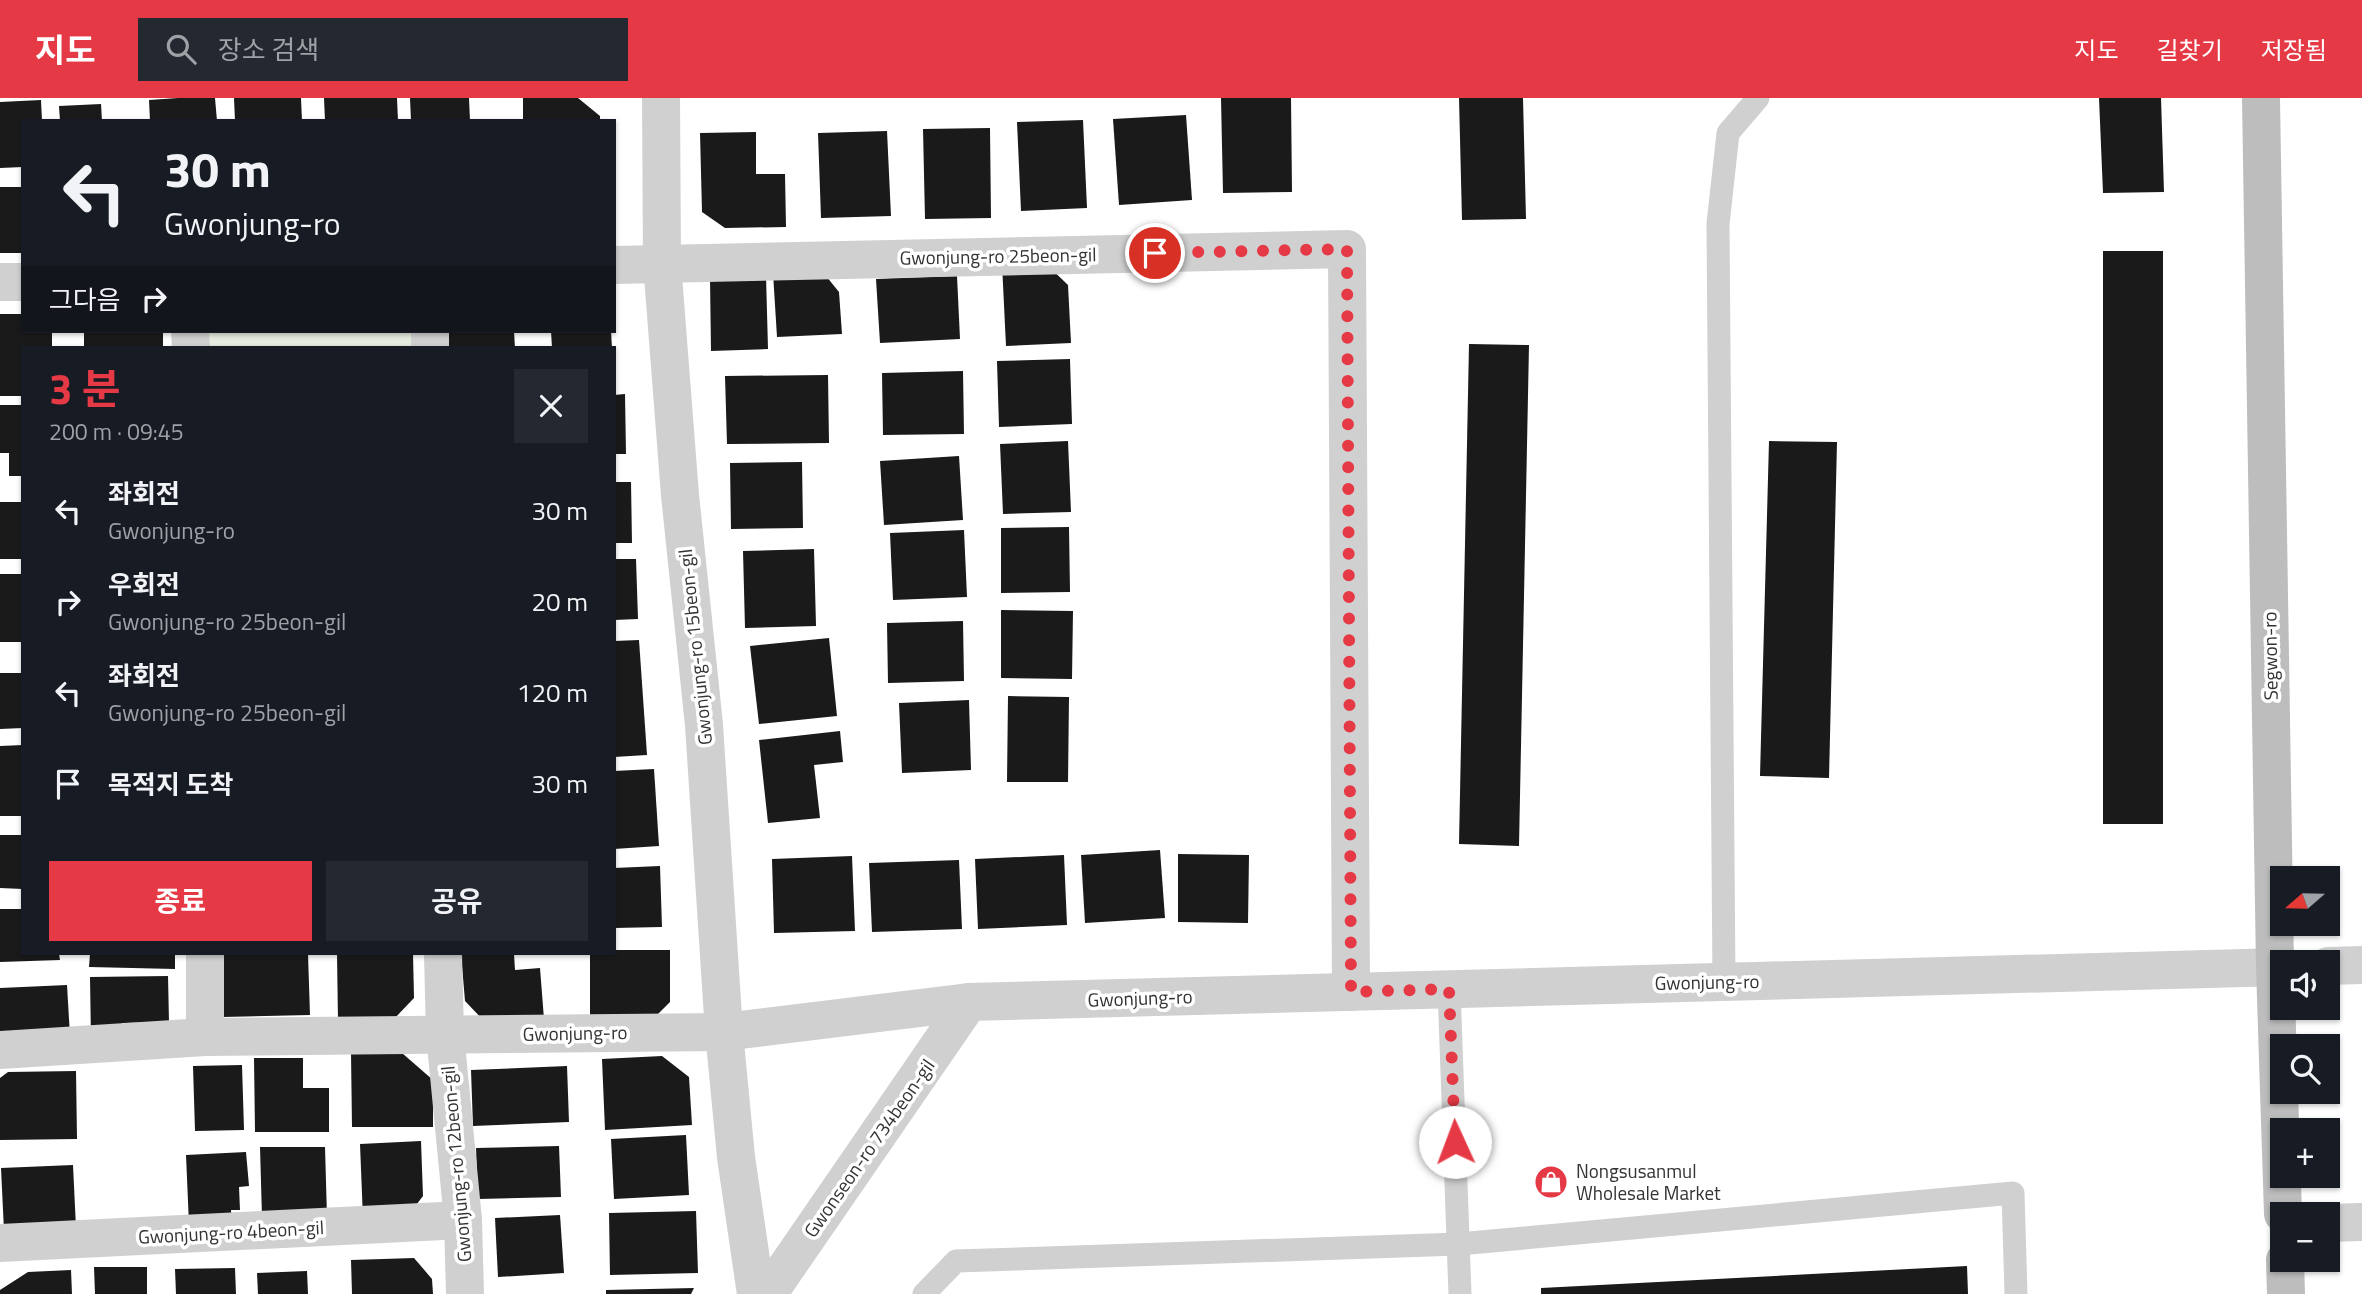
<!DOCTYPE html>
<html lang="ko">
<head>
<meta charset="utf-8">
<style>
	:root { --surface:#171b24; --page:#242831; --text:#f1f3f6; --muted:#9ea1a6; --accent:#e63946 }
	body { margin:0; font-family:"Titillium Web","Noto Sans KR",sans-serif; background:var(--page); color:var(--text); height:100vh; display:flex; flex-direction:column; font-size:26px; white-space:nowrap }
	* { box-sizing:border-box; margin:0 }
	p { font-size:23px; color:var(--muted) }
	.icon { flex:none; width:38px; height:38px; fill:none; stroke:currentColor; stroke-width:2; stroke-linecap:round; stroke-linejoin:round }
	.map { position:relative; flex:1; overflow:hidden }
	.drawer { position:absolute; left:21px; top:248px; width:595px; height:609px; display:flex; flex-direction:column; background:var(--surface); border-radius:0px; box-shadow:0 2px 5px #0004 }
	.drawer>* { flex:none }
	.banner { position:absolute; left:21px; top:21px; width:595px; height:214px; border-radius:0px; box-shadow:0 2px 5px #0004; background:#171b24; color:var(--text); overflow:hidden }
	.needle { width:46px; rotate:250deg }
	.controls { position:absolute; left:2270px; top:768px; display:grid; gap:14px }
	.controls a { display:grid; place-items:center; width:70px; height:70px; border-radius:0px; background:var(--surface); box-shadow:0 2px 5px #0004; font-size:35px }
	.pin { position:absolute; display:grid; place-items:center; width:60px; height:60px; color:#fff; margin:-30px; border:4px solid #fff; border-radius:50%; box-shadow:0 2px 7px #0007 }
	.me { position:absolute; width:77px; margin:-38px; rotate:358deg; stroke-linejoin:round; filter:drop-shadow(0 0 5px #0008) }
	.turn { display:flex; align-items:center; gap:24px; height:147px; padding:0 28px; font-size:32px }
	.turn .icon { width:91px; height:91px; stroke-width:2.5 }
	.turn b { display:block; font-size:49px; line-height:60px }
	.then { display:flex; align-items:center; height:66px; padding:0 28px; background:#0003; gap:14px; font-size:26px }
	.round { display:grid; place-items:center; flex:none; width:74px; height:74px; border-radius:0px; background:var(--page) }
	.headline { display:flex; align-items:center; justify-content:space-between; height:119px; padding:0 28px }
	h1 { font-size:42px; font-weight:700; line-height:52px; color:var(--accent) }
	.cta { display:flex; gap:14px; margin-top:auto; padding:14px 28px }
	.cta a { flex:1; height:80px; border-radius:0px; background:var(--accent); color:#fff; font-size:28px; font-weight:700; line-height:80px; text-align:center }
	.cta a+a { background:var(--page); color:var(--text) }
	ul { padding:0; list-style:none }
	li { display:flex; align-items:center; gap:21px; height:91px; padding:0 28px }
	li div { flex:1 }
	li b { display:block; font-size:26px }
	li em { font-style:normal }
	header { display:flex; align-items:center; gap:42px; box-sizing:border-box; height:98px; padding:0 35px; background:var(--accent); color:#fff }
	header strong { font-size:33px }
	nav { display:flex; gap:38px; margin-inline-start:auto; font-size:24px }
	.search { width:490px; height:63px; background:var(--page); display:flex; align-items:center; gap:18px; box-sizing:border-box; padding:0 24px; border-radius:0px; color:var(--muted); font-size:26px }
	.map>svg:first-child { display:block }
</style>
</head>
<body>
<header>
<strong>지도</strong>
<div class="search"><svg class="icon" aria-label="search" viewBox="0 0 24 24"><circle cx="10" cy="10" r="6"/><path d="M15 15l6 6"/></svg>장소 검색</div>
<nav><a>지도</a><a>길찾기</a><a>저장됨</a></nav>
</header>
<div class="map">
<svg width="2362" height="1196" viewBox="0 0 2362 1196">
	<rect width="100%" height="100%" fill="#fff"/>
	<rect fill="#e6ecdf" x="204" y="233" width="209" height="17"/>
	<g fill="#1a1a1a">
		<polygon points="178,0 215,0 217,23 150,23 149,2"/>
		<polygon points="234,0 301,0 302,23 235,23"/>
		<polygon points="324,0 397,0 398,23 325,23"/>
		<polygon points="410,0 469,0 470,23 411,23"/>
		<polygon points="523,0 578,0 600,18 600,23 523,23"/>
		<polygon points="1221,0 1291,0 1292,94 1223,95"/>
		<polygon points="1459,0 1523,0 1526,121 1462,122"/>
		<polygon points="2099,0 2161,0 2164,94 2103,95"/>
		<polygon points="41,2 42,23 23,23 23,69 0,70 0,4"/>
		<polygon points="101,6 102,23 60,23 59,8"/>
		<polygon points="1186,17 1192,102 1119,107 1113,21"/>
		<polygon points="1083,22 1087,110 1021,113 1017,24"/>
		<polygon points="990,30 991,120 925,121 923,31"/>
		<polygon points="887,33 891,118 821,120 818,35"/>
		<polygon points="756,34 756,76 785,76 786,129 725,130 702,114 700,35"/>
		<rect x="0" y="89" width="23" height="66"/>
		<rect x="2103" y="153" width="60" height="573"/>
		<polygon points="1044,164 1068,187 1071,245 1006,248 1002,166"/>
		<polygon points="822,173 839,194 842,236 777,239 773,175"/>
		<polygon points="766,178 768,251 711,253 710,180"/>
		<polygon points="957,178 960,241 880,245 876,181"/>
		<polygon points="0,216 23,216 23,233 52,233 52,250 23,250 21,298 0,298"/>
		<rect x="84" y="233" width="79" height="17"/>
		<polygon points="441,233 514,233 515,250 442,250"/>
		<polygon points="551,233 611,233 612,250 552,250"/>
		<polygon points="1469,246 1529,247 1519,748 1459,746"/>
		<polygon points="1070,261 1072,326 999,329 997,263"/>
		<polygon points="963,273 964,336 883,337 882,275"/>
		<polygon points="828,277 829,345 727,346 725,278"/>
		<polygon points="625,296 626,356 614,356 614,297"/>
		<polygon points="0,307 23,307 23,378 9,378 9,355 0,355"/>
		<polygon points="1068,343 1071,414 1003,416 1000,346"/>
		<polygon points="1769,343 1837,344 1829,680 1760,678"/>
		<polygon points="959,358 963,422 884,427 880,363"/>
		<polygon points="802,364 803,430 731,431 730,365"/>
		<polygon points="614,384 631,384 632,445 614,445"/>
		<rect x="0" y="404" width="23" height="57"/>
		<polygon points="1069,429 1070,494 1001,495 1001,430"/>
		<polygon points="964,432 967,499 893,502 890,435"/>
		<polygon points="814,451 816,528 745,530 743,453"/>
		<polygon points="614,461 636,461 638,521 614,522"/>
		<rect x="0" y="476" width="23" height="68"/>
		<polygon points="1001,512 1073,513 1072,581 1001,580"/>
		<polygon points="963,523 964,583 888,585 887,525"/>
		<polygon points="829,540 837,618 759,626 750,548"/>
		<polygon points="639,542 647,657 614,659 614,543"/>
		<polygon points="0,575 23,575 23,630 0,631"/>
		<polygon points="1008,598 1069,599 1068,684 1007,684"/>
		<polygon points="969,602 971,672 902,675 899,605"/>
		<polygon points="840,633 843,664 814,667 820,720 768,725 759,642"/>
		<polygon points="23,647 23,718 0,718 0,648"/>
		<polygon points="654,671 659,748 614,751 614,673"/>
		<polygon points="0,737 23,737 23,791 0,790"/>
		<polygon points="1160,752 1165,820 1085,825 1081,757"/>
		<polygon points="1178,756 1249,757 1248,825 1178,824"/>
		<polygon points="1064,757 1067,827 978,831 975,761"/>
		<polygon points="852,758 855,833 774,835 772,761"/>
		<polygon points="959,762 962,831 872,834 869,765"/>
		<polygon points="660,768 662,829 614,830 614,770"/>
		<polygon points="0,811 23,811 23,856 59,856 60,862 0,864"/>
		<polygon points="614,852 670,852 670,904 651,923 590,922 590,856 614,856"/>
		<polygon points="90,856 175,856 175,871 89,869"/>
		<polygon points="222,856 308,856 310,917 223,919"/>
		<polygon points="337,856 413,856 414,900 393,922 338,923"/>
		<polygon points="461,856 514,856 515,872 540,870 544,921 486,925 465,903"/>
		<polygon points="168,878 169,924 122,925 122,941 91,942 90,879"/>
		<polygon points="67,887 70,938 0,941 0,890"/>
		<polygon points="351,955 402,955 433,982 433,1029 352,1029"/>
		<polygon points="662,958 689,979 692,1027 605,1032 602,961"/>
		<polygon points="254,960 303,960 303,990 329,990 329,1034 255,1034"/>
		<polygon points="242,967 244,1032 195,1033 193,968"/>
		<polygon points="567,968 569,1024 473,1028 471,972"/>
		<polygon points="76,973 77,1041 0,1042 0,980 8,974"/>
		<polygon points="686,1037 689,1097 614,1101 611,1041"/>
		<polygon points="421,1043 423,1098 407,1119 363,1121 360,1046"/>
		<polygon points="559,1048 561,1099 478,1101 476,1050"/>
		<polygon points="260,1049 325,1049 327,1119 262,1119"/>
		<polygon points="246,1054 249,1088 239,1089 240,1112 231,1112 232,1125 189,1127 186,1057"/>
		<polygon points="73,1067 76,1130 4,1133 1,1070"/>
		<polygon points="696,1113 698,1175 610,1177 609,1115"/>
		<polygon points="560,1117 564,1175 498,1179 495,1120"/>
		<polygon points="414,1160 432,1181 433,1196 352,1196 351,1162"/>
		<polygon points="1967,1168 1968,1196 1541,1196 1541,1190"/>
		<polygon points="94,1169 147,1169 147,1196 95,1196"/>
		<polygon points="235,1170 236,1196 176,1196 175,1171"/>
		<polygon points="71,1172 72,1196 0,1196 0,1192 28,1174"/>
		<polygon points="307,1173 308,1196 258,1196 257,1175"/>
		<polygon points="694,1190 691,1196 606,1196 606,1192"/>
	</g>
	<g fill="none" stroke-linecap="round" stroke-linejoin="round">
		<g stroke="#d0d0d0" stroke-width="23">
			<polyline points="1724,884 1718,126 1728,35 1758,0"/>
			<polyline points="1449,891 1460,1196"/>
			<polyline points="924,1196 956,1163 1459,1146 2013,1095 2016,1196"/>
		</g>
		<g stroke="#d0d0d0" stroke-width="38">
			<polyline points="661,0 662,165 680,397 704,627 724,934 736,1059 756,1196"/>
			<polyline points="614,167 1347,151 1351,894"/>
			<polyline points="0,184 23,184"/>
			<polyline points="190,233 191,250"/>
			<polyline points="430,233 430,250"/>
			<polyline points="443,856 445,936 463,1122 465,1196"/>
			<polyline points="2328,868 2362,867"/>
			<polyline points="205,939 205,856"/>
			<polyline points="0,952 205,939 724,934 969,904 2282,869"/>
			<polyline points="2328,1125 2362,1124"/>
			<polyline points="0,1145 463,1122"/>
			<polyline points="768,1196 969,904"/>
		</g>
		<g stroke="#bdbdbd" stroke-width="38">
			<polyline points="2261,0 2275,869 2283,1116"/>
			<polyline points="2285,1162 2286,1196"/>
		</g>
	</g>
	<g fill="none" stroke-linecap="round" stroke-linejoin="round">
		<polyline stroke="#e63946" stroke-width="12" stroke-dasharray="0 21.6" points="1155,155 1347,151 1351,894 1449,891 1455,1044"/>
	</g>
	<defs>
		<symbol id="shop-disc" viewBox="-11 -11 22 22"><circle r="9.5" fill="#e63946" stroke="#fff"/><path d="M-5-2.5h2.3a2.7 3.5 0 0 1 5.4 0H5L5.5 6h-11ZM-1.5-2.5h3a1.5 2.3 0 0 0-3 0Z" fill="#fff"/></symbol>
	</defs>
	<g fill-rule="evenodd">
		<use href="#shop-disc" x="1532" y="1065" width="38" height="38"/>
	</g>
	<g text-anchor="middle" stroke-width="7" stroke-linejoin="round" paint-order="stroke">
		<g font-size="19" fill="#333" stroke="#fff">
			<text transform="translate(998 158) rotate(-1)" y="7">Gwonjung-ro 25beon-gil</text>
			<text transform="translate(695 549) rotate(-96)" y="7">Gwonjung-ro 15beon-gil</text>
			<text transform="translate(2270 558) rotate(-91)" y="7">Segwon-ro</text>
			<text transform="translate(1707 884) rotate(-1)" y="7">Gwonjung-ro</text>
			<text transform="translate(1140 900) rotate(-2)" y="7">Gwonjung-ro</text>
			<text transform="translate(575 935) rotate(-1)" y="7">Gwonjung-ro</text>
			<text transform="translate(869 1050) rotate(-55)" y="7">Gwonseon-ro 734beon-gil</text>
			<text transform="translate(456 1066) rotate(-95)" y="7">Gwonjung-ro 12beon-gil</text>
			<text transform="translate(231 1134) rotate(-3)" y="7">Gwonjung-ro 4beon-gil</text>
		</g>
		<g font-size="19" fill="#333" stroke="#fff" text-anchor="start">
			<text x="1576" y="1080">Nongsusanmul<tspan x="1576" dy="22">Wholesale Market</tspan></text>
		</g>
	</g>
</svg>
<div class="controls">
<a><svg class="needle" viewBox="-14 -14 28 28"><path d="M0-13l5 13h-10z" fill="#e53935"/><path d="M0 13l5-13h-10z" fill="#9ea1a6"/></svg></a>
<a><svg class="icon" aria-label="sound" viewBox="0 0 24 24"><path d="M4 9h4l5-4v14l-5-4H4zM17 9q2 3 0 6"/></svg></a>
<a><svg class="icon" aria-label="search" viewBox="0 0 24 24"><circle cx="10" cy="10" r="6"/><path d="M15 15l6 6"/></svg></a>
<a>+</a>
<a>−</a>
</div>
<div class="pin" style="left:1155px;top:155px;background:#d93025"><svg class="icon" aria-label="arrive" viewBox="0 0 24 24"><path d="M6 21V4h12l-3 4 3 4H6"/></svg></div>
<svg class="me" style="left:1455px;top:1044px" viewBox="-20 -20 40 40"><circle r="19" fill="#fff"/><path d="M0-13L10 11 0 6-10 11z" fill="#e63946"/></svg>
<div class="banner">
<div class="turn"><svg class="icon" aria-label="left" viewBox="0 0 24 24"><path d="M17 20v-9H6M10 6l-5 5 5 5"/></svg><div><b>30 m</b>Gwonjung-ro</div></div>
<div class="then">그다음<svg class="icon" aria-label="right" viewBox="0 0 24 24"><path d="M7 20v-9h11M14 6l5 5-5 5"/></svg></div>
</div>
<section class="drawer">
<div class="headline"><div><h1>3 분</h1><p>200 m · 09:45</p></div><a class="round"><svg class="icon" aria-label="close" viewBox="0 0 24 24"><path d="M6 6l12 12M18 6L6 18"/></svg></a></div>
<ul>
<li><svg class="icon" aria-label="left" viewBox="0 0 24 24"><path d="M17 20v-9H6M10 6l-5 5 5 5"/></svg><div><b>좌회전</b><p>Gwonjung-ro</p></div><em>30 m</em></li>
<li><svg class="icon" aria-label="right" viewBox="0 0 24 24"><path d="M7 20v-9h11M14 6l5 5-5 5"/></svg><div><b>우회전</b><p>Gwonjung-ro 25beon-gil</p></div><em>20 m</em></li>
<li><svg class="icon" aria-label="left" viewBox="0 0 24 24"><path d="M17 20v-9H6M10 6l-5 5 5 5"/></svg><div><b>좌회전</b><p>Gwonjung-ro 25beon-gil</p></div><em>120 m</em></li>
<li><svg class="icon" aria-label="arrive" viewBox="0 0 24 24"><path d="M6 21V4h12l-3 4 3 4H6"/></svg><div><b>목적지 도착</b></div><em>30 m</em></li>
</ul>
<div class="cta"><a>종료</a><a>공유</a></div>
</section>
</div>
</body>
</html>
